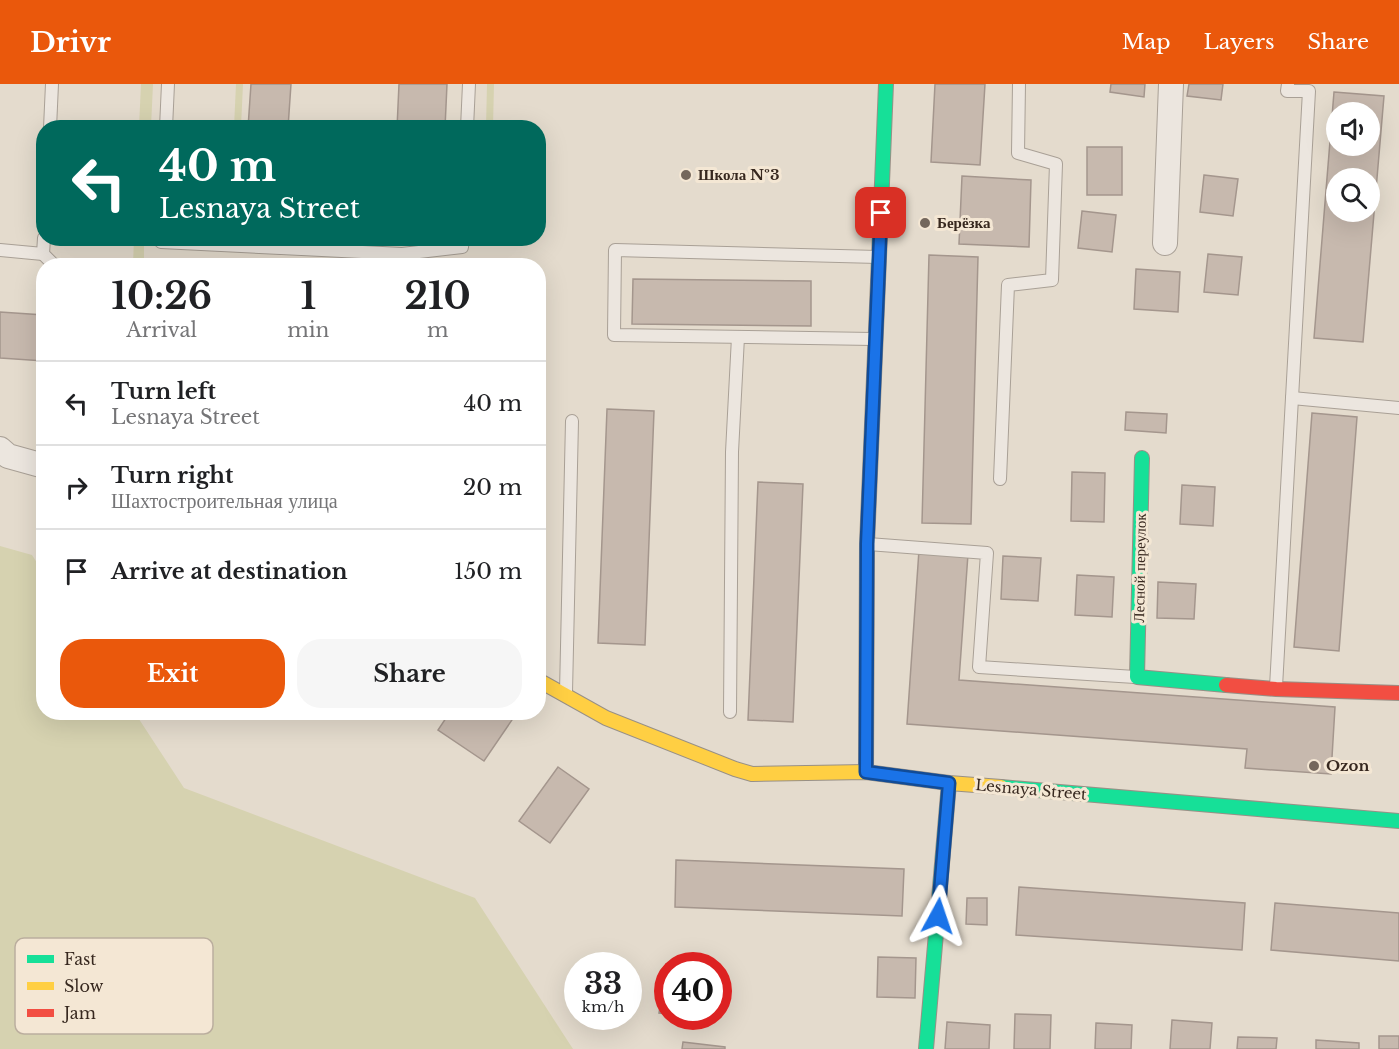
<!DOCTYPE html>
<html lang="en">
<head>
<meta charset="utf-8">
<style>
	:root { --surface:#fff; --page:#f6f6f6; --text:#202124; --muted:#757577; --line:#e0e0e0; --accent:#ea580c }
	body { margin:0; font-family:"Libre Baskerville",serif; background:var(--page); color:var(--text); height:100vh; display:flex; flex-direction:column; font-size:22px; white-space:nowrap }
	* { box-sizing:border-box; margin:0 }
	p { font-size:20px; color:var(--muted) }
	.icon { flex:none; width:33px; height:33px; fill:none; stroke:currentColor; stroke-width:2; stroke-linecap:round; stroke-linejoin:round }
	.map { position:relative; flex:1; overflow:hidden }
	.sheet { position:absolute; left:36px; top:174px; width:510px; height:462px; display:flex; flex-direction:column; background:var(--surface); border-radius:24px; box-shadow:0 6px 24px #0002 }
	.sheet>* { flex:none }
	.hud { position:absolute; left:36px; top:36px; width:510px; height:126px; border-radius:24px; box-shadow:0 6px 24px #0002; background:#00695c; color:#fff; overflow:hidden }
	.controls { position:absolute; left:1326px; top:18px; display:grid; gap:12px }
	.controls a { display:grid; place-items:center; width:54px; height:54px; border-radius:50%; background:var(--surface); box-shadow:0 6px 24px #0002; font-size:30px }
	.speed { position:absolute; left:564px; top:868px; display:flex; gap:12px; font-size:30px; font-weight:700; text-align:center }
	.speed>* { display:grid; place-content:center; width:78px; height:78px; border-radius:50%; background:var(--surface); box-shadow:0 6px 24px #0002; line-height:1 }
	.speed small { font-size:15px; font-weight:400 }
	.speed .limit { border:9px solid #d22; background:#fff; color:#111 }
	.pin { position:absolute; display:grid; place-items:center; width:51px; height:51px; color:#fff; margin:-26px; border-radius:12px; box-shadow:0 3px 9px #0006 }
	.me { position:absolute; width:66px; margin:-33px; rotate:5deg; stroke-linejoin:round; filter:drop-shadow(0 0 4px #0008) }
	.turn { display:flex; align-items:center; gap:21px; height:126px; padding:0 24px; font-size:27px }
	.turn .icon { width:78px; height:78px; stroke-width:2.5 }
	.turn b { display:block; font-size:42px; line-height:51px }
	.eta { display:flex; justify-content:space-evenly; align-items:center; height:102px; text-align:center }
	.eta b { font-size:36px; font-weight:700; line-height:42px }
	.primary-button { display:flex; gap:12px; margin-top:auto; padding:12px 24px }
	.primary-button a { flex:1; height:69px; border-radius:24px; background:var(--accent); color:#fff; font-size:24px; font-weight:700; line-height:69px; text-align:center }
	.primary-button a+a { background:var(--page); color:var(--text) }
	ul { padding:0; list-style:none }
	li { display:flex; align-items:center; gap:18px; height:84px; padding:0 24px; border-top:2px solid var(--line) }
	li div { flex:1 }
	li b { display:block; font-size:22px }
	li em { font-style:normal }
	header { display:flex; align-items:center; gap:36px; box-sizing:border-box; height:84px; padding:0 30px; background:var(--accent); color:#fff }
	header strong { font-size:28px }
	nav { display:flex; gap:33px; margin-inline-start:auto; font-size:21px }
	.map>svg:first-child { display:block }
</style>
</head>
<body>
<header>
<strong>Drivr</strong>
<nav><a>Map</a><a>Layers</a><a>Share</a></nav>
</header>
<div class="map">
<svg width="1399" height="965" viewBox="0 0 1399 965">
	<rect width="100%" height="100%" fill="#e4dbcd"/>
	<g fill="#d6d2b0">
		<polygon points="141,0 153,0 151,43 139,43"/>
		<polygon points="236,0 243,0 241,43 234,43"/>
		<polygon points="487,0 494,0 493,43 486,43"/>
		<polygon points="134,154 144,155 144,175 292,181 133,181"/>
		<polygon points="0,462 32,471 43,488 44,628 135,629 184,704 475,814 573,965 0,965"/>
	</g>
	<g fill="#c7b9ae" stroke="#a4968d" stroke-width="1.5" fill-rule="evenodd">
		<polygon points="251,0 291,0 288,44 248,44"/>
		<polygon points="399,0 447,0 445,44 397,44"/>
		<polygon points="935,0 985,0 980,81 931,78"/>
		<polygon points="1111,0 1145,0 1144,13 1110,8"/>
		<polygon points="1189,0 1223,0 1221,16 1187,12"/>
		<path d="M1334,8L1384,12L1363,258L1314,254ZM1336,28H1370V62H1336ZM1336,94H1370V128H1336Z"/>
		<rect x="1087" y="63" width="35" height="48"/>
		<polygon points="1204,91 1238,95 1233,132 1200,128"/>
		<polygon points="962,92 1031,96 1029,163 959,160"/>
		<polygon points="1082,127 1116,131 1112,168 1078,164"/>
		<polygon points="1208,170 1242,173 1238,211 1204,208"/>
		<polygon points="929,171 978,173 971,440 922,439"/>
		<polygon points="1136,185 1180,188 1178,228 1134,225"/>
		<polygon points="633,195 811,197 811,242 632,240"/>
		<polygon points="0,228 44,231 44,277 0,274"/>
		<polygon points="607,325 654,327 645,561 598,559"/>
		<polygon points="1126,328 1167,330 1166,349 1125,346"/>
		<polygon points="1312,329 1357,333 1339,567 1294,563"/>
		<polygon points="1072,388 1105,389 1104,438 1071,437"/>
		<polygon points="758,398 803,400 793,638 748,636"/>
		<polygon points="1182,401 1215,403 1213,442 1180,440"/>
		<polygon points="919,466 968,470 959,596 1335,623 1331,690 1245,684 1247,665 907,640"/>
		<polygon points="1003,472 1041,474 1038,517 1001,515"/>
		<polygon points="1077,491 1114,493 1112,533 1075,531"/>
		<polygon points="1158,498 1196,500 1194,535 1157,534"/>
		<polygon points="450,628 513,628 516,630 484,677 438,646"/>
		<polygon points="558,683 589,705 550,759 519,737"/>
		<polygon points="676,776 904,785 902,832 675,823"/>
		<polygon points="1019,803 1245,819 1242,866 1016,851"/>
		<polygon points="967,814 987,814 987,841 966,840"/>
		<polygon points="1275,819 1399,829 1399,877 1271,866"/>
		<polygon points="878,873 916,874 915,914 877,913"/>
		<polygon points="666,880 684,882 668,882 668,930 659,929"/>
		<polygon points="1015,930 1051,931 1050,965 1014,965"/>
		<polygon points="1172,936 1212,939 1210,965 1170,965"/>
		<polygon points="947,938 990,941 989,965 945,965"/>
		<polygon points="1096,939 1132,941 1131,965 1095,965"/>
		<rect x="1379" y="952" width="20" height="13"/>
		<polygon points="1238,953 1277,954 1276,965 1237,965"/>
		<polygon points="1316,956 1359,959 1359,965 1316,965"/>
		<polygon points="683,958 725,963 725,965 682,965"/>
	</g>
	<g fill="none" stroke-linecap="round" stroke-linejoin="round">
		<defs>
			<g id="lane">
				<polyline points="50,44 52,0"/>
				<polyline points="166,44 168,0"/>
				<polyline points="467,44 469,0"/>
				<polyline points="44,154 43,170 55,182"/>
				<polyline points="161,154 161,158 402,170 462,163 463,154"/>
				<polyline points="0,166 43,170"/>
				<polyline points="873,255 614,251 615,166 878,173"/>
				<polyline points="1292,314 1399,324"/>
				<polyline points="1000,395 1008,201 1052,196 1056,80 1018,69 1019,0"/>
				<polyline points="868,460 987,469 979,583 1135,593"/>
				<polyline points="1276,603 1309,7 1287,7 1288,0"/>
				<polyline points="566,608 572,337"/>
				<polyline points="730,628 732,368 738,253"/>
			</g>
			<g id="street">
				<polyline points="1165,159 1171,0"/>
				<polyline points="0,365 8,372 44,382"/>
			</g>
			<g id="fast">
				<polyline points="878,198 886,0"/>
				<polyline points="1142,374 1137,593 1226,601"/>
				<polyline points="1001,703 1399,737"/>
				<polyline points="926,965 949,699"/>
			</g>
			<g id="slow">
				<polyline points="538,596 606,634 735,685 752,690 866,688 949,699 1001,703"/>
				<polyline points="866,688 867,460 878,198"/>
			</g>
			<polyline id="jam" points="1226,601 1276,605 1399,609"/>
		</defs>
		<use href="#lane" stroke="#a9a096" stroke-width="14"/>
		<use href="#street" stroke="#a9a096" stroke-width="26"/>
		<use href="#fast" stroke="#989086" stroke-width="16"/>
		<use href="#slow" stroke="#989086" stroke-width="16"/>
		<use href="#jam" stroke="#989086" stroke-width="16"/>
		<use href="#lane" stroke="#ece6df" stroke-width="12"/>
		<use href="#street" stroke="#ece6df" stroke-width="24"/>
		<use href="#fast" stroke="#16e098" stroke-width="14"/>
		<use href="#slow" stroke="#ffcf43" stroke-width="14"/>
		<use href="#jam" stroke="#f24e42" stroke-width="14"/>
	</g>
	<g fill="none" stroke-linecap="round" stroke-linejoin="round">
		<defs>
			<polyline id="route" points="881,129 867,460 866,688 949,699 938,832"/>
		</defs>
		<use href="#route" stroke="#114b97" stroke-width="15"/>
		<use href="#route" stroke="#1a73e8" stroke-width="10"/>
	</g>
	<g fill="#74675c" stroke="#f4e7d4" stroke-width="2">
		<circle cx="686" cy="91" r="6"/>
		<circle cx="925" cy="139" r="6"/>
		<circle cx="1314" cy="682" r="6"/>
	</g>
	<g text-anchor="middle" stroke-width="6" stroke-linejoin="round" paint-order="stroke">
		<g font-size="15" font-weight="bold" fill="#37281f" stroke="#f4e7d4" text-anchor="start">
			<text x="698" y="96">Школа №3</text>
			<text x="937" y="144">Берёзка</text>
			<text x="1326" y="687">Ozon</text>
		</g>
		<g font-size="15" fill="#37281f" stroke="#f4e7d4">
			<text transform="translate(1140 484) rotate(-89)" y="5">Лесной переулок</text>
			<text transform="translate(1031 706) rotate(5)" y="5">Lesnaya Street</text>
		</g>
	</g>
	<rect x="15" y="854" width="198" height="96" rx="9" fill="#f4e7d4" stroke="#bbae9e" stroke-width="1.5"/>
	<rect x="27" y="871" width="27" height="8" fill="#16e098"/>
	<rect x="27" y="898" width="27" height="8" fill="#ffcf43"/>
	<rect x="27" y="925" width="27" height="8" fill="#f24e42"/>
	<g font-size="16" fill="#37281f">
		<text x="64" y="881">Fast</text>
		<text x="64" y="908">Slow</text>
		<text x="64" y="935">Jam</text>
	</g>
</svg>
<div class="controls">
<a><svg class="icon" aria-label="sound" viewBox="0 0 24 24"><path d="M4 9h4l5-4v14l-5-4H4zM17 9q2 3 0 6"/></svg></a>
<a><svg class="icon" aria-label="search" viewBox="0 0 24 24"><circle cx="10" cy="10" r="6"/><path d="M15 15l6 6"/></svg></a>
</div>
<div class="speed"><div>33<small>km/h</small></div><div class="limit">40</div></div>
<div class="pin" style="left:881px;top:129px;background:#d93025"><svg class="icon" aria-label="arrive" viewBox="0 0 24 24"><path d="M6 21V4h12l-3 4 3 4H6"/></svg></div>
<svg class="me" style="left:938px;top:832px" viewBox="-20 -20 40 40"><path d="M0-17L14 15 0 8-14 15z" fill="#1a73e8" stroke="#fff" stroke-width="4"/></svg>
<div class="hud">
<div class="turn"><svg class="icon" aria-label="left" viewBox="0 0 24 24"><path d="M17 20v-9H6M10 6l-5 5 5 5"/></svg><div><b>40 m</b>Lesnaya Street</div></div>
</div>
<section class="sheet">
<div class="eta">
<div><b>10:26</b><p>Arrival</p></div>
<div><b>1</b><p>min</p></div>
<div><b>210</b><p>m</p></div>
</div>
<ul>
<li><svg class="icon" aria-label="left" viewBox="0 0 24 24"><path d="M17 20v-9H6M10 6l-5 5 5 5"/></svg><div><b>Turn left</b><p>Lesnaya Street</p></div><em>40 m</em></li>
<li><svg class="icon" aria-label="right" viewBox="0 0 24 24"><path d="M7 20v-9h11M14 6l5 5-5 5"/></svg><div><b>Turn right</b><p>Шахтостроительная улица</p></div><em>20 m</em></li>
<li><svg class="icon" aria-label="arrive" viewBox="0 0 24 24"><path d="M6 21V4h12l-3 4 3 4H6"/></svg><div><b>Arrive at destination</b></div><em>150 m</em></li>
</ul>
<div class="primary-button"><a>Exit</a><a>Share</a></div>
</section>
</div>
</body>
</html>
